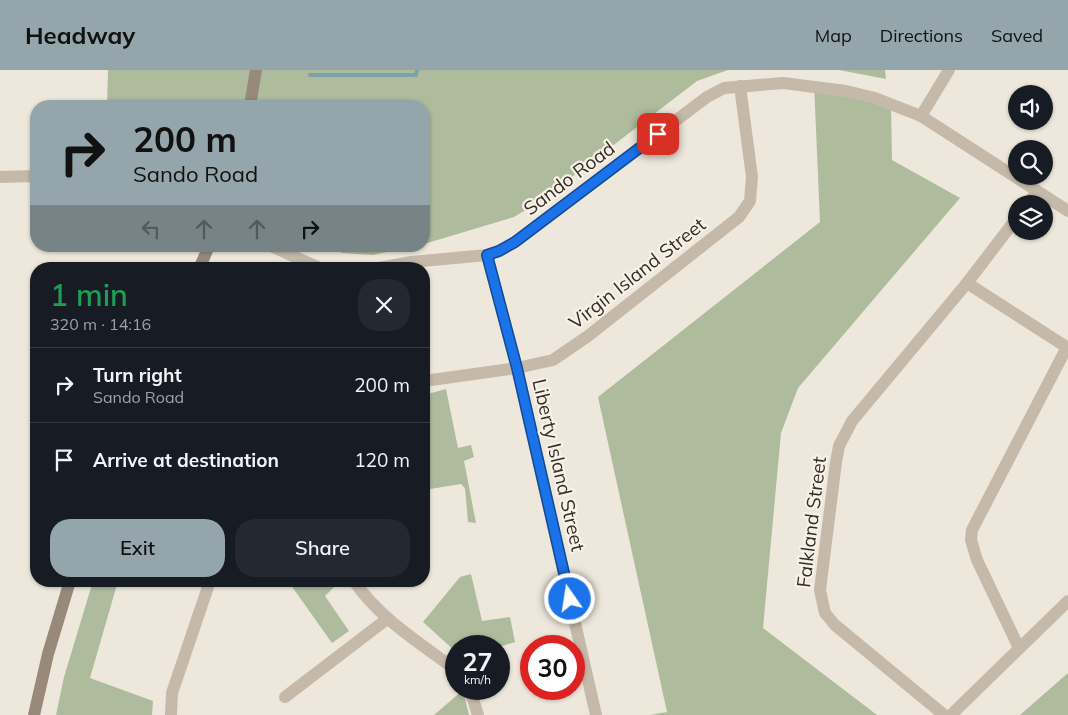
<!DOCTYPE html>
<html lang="en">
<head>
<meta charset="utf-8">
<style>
	:root { --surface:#171b24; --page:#242831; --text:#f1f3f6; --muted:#9ea1a6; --line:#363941; --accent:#94a6ab }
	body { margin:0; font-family:Mulish,sans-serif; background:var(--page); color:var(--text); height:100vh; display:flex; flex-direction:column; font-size:19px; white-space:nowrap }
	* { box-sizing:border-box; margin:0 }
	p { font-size:16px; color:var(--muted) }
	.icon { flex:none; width:28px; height:28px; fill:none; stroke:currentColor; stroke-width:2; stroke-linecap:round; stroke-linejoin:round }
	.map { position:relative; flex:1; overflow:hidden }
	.sheet { position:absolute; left:30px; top:192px; width:400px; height:325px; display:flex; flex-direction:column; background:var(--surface); border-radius:20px; box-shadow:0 1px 4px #0004 }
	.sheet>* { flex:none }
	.banner { position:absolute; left:30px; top:30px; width:400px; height:152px; border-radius:20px; box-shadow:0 1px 4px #0004; background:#94a6ab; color:#111; overflow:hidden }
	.buttons { position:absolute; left:1008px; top:15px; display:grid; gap:10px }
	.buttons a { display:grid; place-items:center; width:45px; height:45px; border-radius:50%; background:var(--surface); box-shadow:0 1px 4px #0004; font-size:25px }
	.speed { position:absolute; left:445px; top:565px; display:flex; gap:10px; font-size:25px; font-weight:700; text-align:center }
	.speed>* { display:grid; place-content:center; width:65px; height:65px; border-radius:50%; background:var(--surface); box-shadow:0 1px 4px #0004; line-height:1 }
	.speed small { font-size:12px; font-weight:400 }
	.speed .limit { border:8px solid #d22; background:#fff; color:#111 }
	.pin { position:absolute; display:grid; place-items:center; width:42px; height:42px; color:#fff; margin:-21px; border-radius:10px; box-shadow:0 2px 8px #0006 }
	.me { position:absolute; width:55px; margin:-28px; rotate:347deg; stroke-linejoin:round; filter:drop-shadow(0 0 4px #0008) }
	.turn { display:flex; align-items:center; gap:18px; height:105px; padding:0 20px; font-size:22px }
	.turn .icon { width:65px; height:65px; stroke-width:2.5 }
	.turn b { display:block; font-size:35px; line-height:42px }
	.lanes { display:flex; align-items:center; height:48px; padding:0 20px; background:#0003; justify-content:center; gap:25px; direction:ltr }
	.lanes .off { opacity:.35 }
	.round { display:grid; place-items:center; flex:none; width:52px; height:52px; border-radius:20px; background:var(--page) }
	.overview { display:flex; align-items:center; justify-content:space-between; height:85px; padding:0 20px }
	h1 { font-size:30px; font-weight:600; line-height:38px; color:#1e9e55 }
	.cta { display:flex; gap:10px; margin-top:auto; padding:10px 20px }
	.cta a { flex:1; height:58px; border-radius:20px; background:var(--accent); color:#111; font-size:20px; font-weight:600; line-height:58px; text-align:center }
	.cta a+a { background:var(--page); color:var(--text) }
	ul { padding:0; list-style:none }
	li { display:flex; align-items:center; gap:15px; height:75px; padding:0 20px; border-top:1px solid var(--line) }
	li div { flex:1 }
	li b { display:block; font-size:19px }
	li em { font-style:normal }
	header { display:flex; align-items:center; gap:30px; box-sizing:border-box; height:70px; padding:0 25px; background:var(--accent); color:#111 }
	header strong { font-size:24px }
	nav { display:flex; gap:28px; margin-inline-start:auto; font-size:18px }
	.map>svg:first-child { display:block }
</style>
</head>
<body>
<header>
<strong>Headway</strong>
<nav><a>Map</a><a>Directions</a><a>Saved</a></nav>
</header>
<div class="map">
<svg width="1068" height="645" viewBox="0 0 1068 645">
	<rect width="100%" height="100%" fill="#eee8dc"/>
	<g fill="#aebb9d">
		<polygon points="108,0 728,0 697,11 542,130 514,147 424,174 424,36 107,36"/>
		<polygon points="839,0 885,0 886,9"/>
		<polygon points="814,13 891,37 892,90 960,128 798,318 781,363 763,558 877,645 650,645 667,642 598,327 820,152"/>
		<polygon points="322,176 414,176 373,185 343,183"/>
		<polygon points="446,319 458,378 471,375 474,387 464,391 476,453 468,452 465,418 461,414 424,420 424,325"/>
		<polygon points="471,504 482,551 510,547 515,572 499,577 456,576 456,582 423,552 460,507"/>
		<polygon points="93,511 118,511 90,608 153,631 152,645 56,645 64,607"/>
		<polygon points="288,511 340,511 325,526 349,561 332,573"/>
		<polygon points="1068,603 1068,645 1020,645"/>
		<polygon points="463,620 469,645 434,645"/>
	</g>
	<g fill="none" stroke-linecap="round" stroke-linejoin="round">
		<polyline stroke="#7ea1a8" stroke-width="4" points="310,5 416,5 417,0"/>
		<g stroke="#c5b9a9" stroke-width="12">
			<polyline points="921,46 949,0"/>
			<polyline points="0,107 36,106"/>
			<polyline points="1028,134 1037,121"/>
			<polyline points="271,176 322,199"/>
			<polyline points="487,185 517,298 596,645"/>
			<polyline points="374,199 411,192 487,185 499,181 515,172 707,27 724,18 783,13 846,21 875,28 921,46 1068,141"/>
			<polyline points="967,213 1068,278"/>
			<polyline points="424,311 517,298 553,290 588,266 739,147 750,131 752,107 740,16"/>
			<path d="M354,511C380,549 420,573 456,600"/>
			<polyline points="1019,578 977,490 971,470 972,460 1067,277"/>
			<polyline points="468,619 473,629 478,645"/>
			<polyline points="285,627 387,549"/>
			<polyline points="171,645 172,623 210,511"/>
			<polyline points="944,645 835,555 825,543 820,520 836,392 839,376 852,351 967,213 1016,149"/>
			<polyline points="951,645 1068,531"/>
		</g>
		<g stroke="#98897b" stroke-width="12">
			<polyline points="250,36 256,0"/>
			<polyline points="199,199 209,176"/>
			<polyline points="34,645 48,584 70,511"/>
		</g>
	</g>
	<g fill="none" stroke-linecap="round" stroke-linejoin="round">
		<defs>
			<polyline id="route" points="570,529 517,298 487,185 499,181 515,172 658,64"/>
		</defs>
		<use href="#route" stroke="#114b97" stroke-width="12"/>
		<use href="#route" stroke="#1a73e8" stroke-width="9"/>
	</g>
	<g text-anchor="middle" stroke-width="4.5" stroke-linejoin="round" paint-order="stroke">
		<g font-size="19" fill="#332d28" stroke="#f7f1e7">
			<text transform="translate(569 108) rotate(-37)" y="7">Sando Road</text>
			<text transform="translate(637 203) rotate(-38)" y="7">Virgin Island Street</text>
			<text transform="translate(559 395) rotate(77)" y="7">Liberty Island Street</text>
			<text transform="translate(811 452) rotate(-83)" y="7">Falkland Street</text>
		</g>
	</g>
</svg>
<div class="buttons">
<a><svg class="icon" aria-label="sound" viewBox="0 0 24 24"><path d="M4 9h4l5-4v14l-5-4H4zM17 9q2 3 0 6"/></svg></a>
<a><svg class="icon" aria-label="search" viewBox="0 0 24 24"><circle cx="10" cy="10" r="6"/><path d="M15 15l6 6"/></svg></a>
<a><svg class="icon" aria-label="layers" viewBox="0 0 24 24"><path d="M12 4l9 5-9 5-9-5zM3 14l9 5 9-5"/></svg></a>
</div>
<div class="speed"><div>27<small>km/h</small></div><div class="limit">30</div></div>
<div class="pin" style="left:658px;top:64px;background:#d93025"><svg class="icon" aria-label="arrive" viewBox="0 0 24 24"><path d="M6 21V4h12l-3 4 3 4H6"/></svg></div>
<svg class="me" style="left:570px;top:529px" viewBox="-20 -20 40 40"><circle r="17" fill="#1a73e8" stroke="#fff" stroke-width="3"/><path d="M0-11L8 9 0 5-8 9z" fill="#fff"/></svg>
<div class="banner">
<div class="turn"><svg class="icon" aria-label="right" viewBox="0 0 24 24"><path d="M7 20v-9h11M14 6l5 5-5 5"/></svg><div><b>200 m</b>Sando Road</div></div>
<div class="lanes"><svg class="icon off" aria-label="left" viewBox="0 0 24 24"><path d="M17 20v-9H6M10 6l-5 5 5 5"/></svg><svg class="icon off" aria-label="ahead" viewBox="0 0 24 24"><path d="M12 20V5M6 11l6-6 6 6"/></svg><svg class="icon off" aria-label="ahead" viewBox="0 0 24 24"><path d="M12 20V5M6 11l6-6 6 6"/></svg><svg class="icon" aria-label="right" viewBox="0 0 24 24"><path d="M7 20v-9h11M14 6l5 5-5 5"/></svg></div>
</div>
<section class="sheet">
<div class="overview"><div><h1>1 min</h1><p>320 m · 14:16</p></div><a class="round"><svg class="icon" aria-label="close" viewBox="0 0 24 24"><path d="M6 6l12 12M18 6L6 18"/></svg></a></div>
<ul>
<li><svg class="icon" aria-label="right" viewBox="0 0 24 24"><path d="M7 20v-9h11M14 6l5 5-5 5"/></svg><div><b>Turn right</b><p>Sando Road</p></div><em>200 m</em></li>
<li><svg class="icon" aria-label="arrive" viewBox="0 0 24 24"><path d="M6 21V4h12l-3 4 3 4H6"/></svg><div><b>Arrive at destination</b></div><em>120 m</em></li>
</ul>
<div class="cta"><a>Exit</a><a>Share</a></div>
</section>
</div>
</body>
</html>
